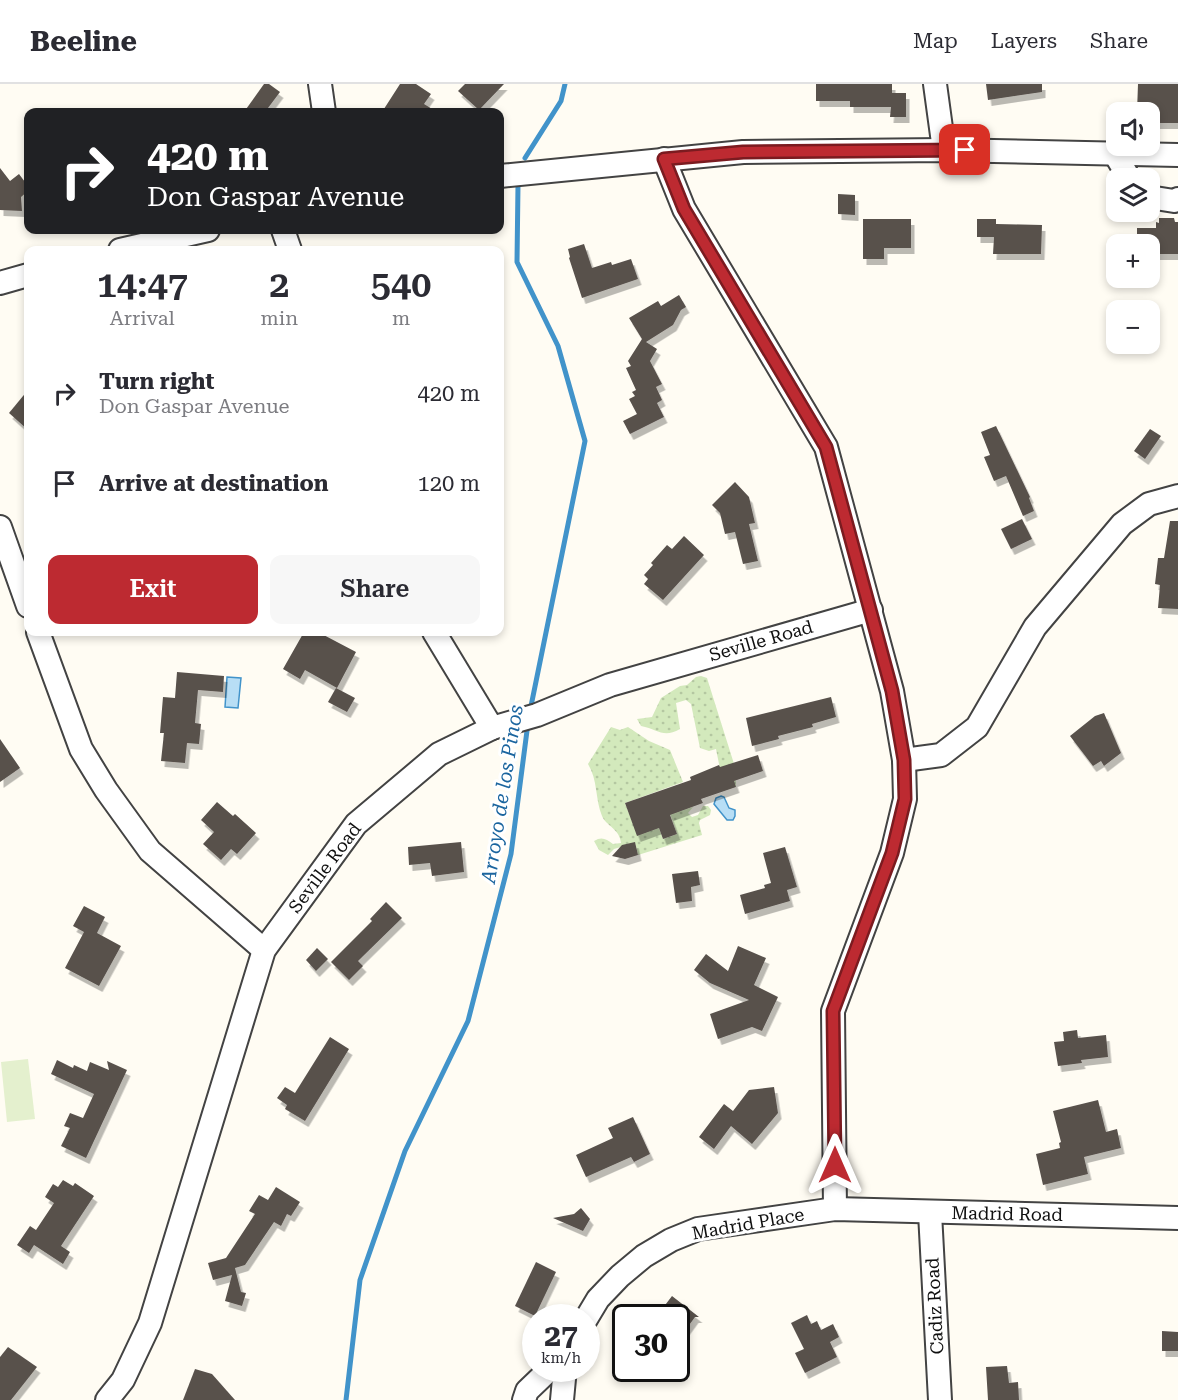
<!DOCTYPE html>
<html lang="en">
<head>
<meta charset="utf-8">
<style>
	:root { --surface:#fff; --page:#f7f7f7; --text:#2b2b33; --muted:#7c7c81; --line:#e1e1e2; --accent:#bd2a31 }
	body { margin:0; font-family:"Roboto Serif",serif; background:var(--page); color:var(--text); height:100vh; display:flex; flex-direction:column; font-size:22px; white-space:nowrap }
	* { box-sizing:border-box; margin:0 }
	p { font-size:20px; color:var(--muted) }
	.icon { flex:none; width:33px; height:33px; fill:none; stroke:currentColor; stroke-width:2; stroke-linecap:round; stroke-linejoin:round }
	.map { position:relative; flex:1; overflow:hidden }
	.drawer { position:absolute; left:24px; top:162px; width:480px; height:390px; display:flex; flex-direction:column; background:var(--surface); border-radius:12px; box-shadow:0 3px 9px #0003 }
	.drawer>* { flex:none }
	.guide { position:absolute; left:24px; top:24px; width:480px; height:126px; border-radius:12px; box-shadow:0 3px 9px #0003; background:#202124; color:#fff; overflow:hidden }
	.controls { position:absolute; left:1106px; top:18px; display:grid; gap:12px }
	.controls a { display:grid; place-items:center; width:54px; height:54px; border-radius:12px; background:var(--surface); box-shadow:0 3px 9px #0003; font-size:30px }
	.speed { position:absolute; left:522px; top:1220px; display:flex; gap:12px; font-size:30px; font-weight:700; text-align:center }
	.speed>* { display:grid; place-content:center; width:78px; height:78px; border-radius:50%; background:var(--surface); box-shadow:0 3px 9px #0003; line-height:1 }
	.speed small { font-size:15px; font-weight:400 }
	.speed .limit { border:3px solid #111; border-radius:9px; background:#fff; color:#111 }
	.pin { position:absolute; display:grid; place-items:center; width:51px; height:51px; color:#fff; margin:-26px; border-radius:12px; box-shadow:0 3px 9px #0006 }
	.me { position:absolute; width:66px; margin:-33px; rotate:0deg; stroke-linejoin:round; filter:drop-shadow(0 0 4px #0008) }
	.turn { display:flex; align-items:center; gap:21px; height:126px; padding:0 24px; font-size:27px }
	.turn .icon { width:78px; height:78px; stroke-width:2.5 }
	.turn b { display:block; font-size:42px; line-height:51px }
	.eta { display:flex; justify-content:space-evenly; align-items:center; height:102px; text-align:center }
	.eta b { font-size:36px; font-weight:600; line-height:42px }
	.primary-button { display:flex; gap:12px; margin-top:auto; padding:12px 24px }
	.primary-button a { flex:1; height:69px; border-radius:12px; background:var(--accent); color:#fff; font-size:24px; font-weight:600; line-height:69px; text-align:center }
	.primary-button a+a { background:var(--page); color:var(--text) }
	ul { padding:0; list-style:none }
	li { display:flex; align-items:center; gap:18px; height:90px; padding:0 24px }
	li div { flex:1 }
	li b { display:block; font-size:22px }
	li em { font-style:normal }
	header { display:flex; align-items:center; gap:36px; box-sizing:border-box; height:84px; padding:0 30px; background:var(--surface); border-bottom:2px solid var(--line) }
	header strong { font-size:28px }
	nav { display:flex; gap:33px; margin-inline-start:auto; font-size:21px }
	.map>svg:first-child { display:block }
</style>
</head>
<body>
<header>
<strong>Beeline</strong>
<nav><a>Map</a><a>Layers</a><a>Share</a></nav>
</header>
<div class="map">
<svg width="1178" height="1316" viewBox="0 0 1178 1316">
	<defs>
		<pattern id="garden-dots" width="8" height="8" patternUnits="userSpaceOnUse" patternTransform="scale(1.5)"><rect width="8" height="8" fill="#d3e9bc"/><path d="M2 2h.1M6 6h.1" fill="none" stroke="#b4c7a1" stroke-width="1.8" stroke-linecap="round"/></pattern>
		<filter id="shadow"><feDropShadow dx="3.5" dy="6" stdDeviation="0" flood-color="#0004"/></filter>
	</defs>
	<rect width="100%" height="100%" fill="#fffcf3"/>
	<g fill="url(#garden-dots)">
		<path d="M701,592L707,594L735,683L736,703L720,685L716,665L709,667L700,664L691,620L686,616L676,619L680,645C663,655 658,645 641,642L637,635L652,633L661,614L680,602L687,601L696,593Z"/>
		<path d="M611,643L620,646L628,643L649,657L670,666L683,698L625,719L633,740L649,747L659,744L663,755L677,750L669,727H680L693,723L688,729L692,733L698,731L703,722H708L711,726L710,731L700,736L699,739L702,751L638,771L635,759L614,765L608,771L599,766L594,757C602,752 606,755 613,760L621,759C620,745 606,742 602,732C595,715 598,696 588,680Z"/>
	</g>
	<polygon fill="#e4f0ce" points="28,975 35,1035 7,1038 1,978"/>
	<g fill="#b8def5" stroke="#4193ca" stroke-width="1.5">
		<polygon points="227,593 241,594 238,624 225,623"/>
		<polygon points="721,712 724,713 729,724 735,726 735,732 733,736 727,736 714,720 716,714"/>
	</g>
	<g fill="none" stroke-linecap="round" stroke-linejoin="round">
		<g stroke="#4193ca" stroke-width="5">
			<polyline points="525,74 561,17 565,0"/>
			<polyline points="518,101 517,178 558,262 585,357 530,627"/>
			<polyline points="346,1316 360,1196 405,1067 468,937 511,770 528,639"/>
		</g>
	</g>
	<g fill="#58514c" filter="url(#shadow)">
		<polygon points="264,0 269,0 280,8 265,28 244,28"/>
		<polygon points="400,0 416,0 431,10 424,20 437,28 382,28"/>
		<polygon points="465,0 504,0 479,26 458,7"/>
		<polygon points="816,0 892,0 892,9 906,9 906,33 890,33 891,23 850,23 850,17 816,17"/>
		<polygon points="986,0 1042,0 1042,8 988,16"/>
		<polygon points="1138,0 1178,0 1178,39 1153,39 1153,34 1149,34 1149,28 1137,28"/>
		<polygon points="0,84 10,97 19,90 28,102 28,107 21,113 22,127 0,126"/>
		<polygon points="838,110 855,111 855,131 838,130"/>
		<polygon points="1159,134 1174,134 1175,138 1178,138 1178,170 1149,170 1149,160 1137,160 1137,144 1156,144 1156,138 1159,139"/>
		<polygon points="863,135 911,135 911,164 884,164 884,175 863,175"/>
		<polygon points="977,135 996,135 996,140 1042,141 1041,170 993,170 994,153 977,153"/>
		<polygon points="584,160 592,184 611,178 612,181 631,175 638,195 582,214 569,174 570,173 568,165"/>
		<polygon points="679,211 686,223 681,226 673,241 646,258 657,265 650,277 662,300 656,303 662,316 657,319 664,333 630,350 623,337 637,330 629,315 635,312 632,308 636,306 626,284 631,282 628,277 642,255 629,234 658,217 661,222"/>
		<polygon points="28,306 28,346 9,329"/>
		<polygon points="996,342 1030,413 1029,414 1034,427 1023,432 1006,392 994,397 984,373 990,371 981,348"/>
		<polygon points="1150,345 1161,352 1145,375 1134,367"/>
		<polygon points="735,398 749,413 755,439 749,440 758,477 743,480 735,448 725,450 720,429 712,421"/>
		<polygon points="1022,435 1032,455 1011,465 1001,445"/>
		<polygon points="1170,437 1178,437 1178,525 1158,524 1160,501 1155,500 1158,474 1164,474"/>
		<polygon points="684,452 704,471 663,516 644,500 648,495 644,491 653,481 651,479 667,461 672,465"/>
		<polygon points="304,548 318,548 356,568 337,604 305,586 300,595 283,585"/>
		<polygon points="177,588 224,592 223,608 198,606 195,639 201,640 199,660 187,659 185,679 161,677 164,649 160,649 163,613 175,614"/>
		<polygon points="336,604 355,614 347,628 328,618"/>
		<polygon points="831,613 836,633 812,640 813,643 778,652 779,655 752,662 746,634"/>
		<polygon points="1104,629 1121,669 1104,682 1101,677 1093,682 1070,652 1095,632"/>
		<polygon points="0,655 20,684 0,698"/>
		<polygon points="758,671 763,687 734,697 736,703 701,715 703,719 670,731 677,750 663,755 659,744 637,752 625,719 691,696 690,693 719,681 720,683"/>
		<polygon points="217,718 233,732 235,730 256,749 237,770 231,765 221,776 203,760 214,748 201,736"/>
		<polygon points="461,758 464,788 432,792 430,779 409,781 408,763"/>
		<polygon points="635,758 638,771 625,775 612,772 622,761"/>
		<polygon points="785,763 797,803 787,806 790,817 745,830 740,811 765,804 764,801 771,799 763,769"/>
		<polygon points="698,787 700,801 691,803 692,817 676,819 672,790"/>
		<polygon points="386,818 402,834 358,877 363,882 349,896 331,878 372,837 370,835"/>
		<polygon points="84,822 105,833 97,849 121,862 99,902 65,884 84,848 73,842"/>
		<polygon points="738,862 766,874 754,901 778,913 762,947 752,943 718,955 710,930 749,916 710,899 694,886 706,870 728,887"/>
		<polygon points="317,864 328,875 316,887 306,876"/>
		<polygon points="1077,946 1078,954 1106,951 1108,973 1081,976 1082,979 1058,982 1054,958 1064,957 1063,948"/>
		<polygon points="330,953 349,965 305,1037 285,1025 287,1021 277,1014 285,1003 295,1009"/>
		<polygon points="57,976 73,984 74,981 87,987 90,978 109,986 107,977 127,986 86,1074 61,1062 70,1044 64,1042 70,1029 83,1034 94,1010 51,990"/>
		<polygon points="774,1003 778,1029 752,1060 731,1042 714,1065 699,1053 724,1020 733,1027 749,1006"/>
		<polygon points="1098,1016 1106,1048 1117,1045 1121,1064 1084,1073 1088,1090 1043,1101 1036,1070 1060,1064 1059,1059 1061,1058 1053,1027"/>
		<polygon points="633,1033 650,1070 634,1078 631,1073 586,1093 576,1071 613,1054 608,1044"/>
		<polygon points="63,1096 73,1102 75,1099 94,1112 61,1162 70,1168 63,1180 34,1161 29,1169 17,1161 30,1142 36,1146 54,1119 45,1113 53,1100 58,1103"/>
		<polygon points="276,1103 300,1118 291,1132 287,1130 281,1142 274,1138 245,1181 235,1184 241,1208 246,1209 242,1222 225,1217 232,1191 213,1196 208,1179 226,1174 255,1130 249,1127 259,1111 268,1116"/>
		<polygon points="581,1124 590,1135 583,1147 553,1134 574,1130"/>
		<polygon points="536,1178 556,1188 535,1232 515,1222"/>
		<polygon points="672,1212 699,1233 695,1233 676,1259 676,1233 656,1233"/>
		<polygon points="807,1231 811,1240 817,1237 821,1246 833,1240 839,1253 830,1258 837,1273 805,1289 795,1269 804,1265 791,1239"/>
		<polygon points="1162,1247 1178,1248 1178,1267 1162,1267"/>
		<polygon points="8,1263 37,1283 11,1316 0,1316 0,1273"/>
		<polygon points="1007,1282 1009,1299 1018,1298 1019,1316 988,1316 986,1283"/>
		<polygon points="195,1285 212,1290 235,1316 183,1316"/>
	</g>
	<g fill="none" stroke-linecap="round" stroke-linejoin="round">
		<defs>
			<g id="minor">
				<polyline points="320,0 324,28"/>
				<polyline points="935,0 944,66"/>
				<polyline points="1115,70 1129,94"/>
				<polyline points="664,75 684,125 826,363 892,607 904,676 905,715 892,769 833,927 835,1125"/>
				<polyline points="500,92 743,68 944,66 1178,71"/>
				<polyline points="1149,113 1174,117 1178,115"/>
				<polyline points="283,146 290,166"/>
				<polyline points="120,166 208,146"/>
				<polyline points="0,199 28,191"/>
				<polyline points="0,443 28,522"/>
				<polyline points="38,548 81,665 106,706 150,767 264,866"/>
				<polyline points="434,548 492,644"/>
				<polyline points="904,676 941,671 977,643 1035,543 1122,440 1149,420 1178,412"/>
				<polyline points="930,1129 940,1316"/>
				<polyline points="586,1235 598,1215 620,1192 644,1172 671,1156 698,1145 835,1125 1178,1134"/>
				<polyline points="107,1316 123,1296 150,1239 264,866 356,740 439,670 492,644 537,631 610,601 871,526"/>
				<polyline points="524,1316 527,1307 551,1284"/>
				<polyline points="562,1316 565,1284"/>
			</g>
		</defs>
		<use href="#minor" stroke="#434343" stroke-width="26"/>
		<use href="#minor" stroke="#fff" stroke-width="22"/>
	</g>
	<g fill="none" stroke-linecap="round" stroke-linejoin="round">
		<defs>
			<polyline id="route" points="835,1081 833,927 892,769 905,715 904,676 892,607 826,363 684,125 664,75 743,68 965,66"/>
		</defs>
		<use href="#route" stroke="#7b1b20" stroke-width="15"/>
		<use href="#route" stroke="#bd2a31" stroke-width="10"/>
	</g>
	<g text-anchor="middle" stroke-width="6" stroke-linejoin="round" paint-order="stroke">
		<g font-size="18" fill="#101010" stroke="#fff">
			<text transform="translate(761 557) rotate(-16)" y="6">Seville Road</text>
			<text transform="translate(325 784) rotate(-53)" y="6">Seville Road</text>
			<text transform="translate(1007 1130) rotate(1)" y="6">Madrid Road</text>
			<text transform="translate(748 1140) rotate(-10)" y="6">Madrid Place</text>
			<text transform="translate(935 1222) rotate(-93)" y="6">Cadiz Road</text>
		</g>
		<g font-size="20" font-style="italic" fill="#1b659f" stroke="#fff">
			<text transform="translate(502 710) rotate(-81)" y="7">Arroyo de los Pinos</text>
		</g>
	</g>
</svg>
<div class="controls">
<a><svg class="icon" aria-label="sound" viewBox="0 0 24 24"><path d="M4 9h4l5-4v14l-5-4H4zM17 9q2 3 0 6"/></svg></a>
<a><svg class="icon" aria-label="layers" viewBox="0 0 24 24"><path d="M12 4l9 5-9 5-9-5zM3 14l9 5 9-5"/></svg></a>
<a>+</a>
<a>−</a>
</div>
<div class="speed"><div>27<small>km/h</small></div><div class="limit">30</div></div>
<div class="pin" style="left:965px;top:66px;background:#d93025"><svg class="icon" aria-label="arrive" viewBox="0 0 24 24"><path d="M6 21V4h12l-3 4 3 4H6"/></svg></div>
<svg class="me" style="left:835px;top:1081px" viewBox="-20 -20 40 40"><path d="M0-17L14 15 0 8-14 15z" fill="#bd2a31" stroke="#fff" stroke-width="4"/></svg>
<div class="guide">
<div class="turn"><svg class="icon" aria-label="right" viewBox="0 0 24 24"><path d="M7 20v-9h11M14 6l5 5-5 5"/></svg><div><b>420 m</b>Don Gaspar Avenue</div></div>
</div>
<section class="drawer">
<div class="eta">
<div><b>14:47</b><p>Arrival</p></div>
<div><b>2</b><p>min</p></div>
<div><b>540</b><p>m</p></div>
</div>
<ul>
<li><svg class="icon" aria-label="right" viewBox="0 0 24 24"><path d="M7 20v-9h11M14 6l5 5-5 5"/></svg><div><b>Turn right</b><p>Don Gaspar Avenue</p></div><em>420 m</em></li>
<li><svg class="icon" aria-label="arrive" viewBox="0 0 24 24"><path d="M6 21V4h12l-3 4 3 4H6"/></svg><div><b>Arrive at destination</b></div><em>120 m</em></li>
</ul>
<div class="primary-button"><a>Exit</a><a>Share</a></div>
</section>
</div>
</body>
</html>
